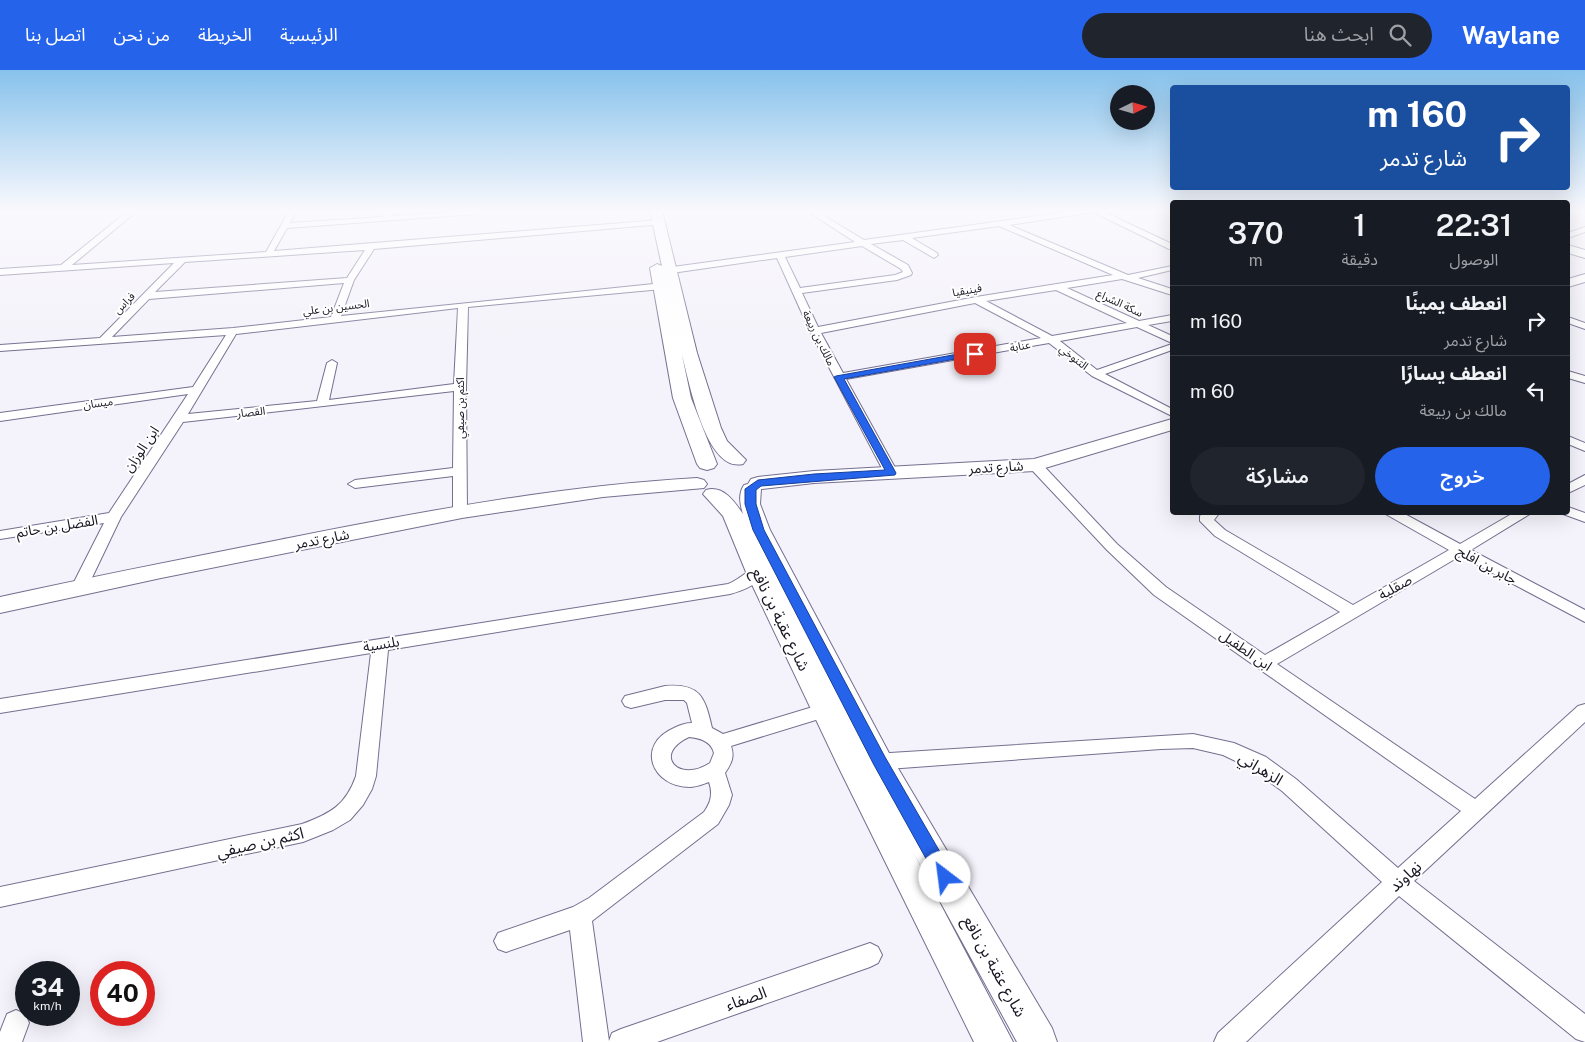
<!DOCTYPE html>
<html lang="ar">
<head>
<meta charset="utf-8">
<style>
	:root { --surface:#171b24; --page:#20242c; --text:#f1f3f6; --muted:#9ea1a6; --line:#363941; --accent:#2563eb }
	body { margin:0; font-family:"Public Sans","Noto Sans Arabic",sans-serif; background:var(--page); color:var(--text); direction:rtl; height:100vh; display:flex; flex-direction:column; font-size:19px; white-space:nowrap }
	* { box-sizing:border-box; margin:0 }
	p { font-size:16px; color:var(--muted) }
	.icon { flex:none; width:28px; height:28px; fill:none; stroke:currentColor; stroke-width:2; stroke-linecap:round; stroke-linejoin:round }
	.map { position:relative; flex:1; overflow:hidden; direction:ltr }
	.sheet { position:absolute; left:1170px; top:130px; width:400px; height:315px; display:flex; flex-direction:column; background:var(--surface); border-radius:5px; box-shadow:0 5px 20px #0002; direction:rtl }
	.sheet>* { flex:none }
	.top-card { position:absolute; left:1170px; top:15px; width:400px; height:105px; border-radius:5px; box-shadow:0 5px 20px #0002; direction:rtl; background:#1a4fa0; color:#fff; overflow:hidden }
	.needle { width:32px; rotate:85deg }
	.buttons { position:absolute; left:1110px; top:15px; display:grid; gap:10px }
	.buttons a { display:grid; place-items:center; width:45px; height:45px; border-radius:50%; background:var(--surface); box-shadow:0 5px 20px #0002; font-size:25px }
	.speed { position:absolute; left:15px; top:891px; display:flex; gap:10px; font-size:25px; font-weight:700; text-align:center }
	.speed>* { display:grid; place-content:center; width:65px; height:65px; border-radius:50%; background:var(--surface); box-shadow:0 5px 20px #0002; line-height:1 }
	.speed small { font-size:12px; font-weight:400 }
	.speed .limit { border:8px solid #d22; background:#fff; color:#111 }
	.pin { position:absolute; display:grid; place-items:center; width:42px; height:42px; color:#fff; margin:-21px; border-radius:10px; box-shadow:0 2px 8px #0006 }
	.me { position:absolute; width:55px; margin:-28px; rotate:330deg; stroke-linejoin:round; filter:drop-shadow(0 0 4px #0008) }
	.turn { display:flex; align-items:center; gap:18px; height:105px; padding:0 20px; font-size:22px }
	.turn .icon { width:65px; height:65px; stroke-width:2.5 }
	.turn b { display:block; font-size:35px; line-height:42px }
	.eta { display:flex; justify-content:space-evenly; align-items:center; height:85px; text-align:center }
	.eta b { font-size:30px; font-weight:600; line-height:35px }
	.button { display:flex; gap:10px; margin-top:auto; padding:10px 20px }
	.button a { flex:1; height:58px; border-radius:30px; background:var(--accent); color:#fff; font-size:20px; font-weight:600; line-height:58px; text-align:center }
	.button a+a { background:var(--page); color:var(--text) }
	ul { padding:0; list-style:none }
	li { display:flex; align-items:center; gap:15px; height:70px; padding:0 20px; border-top:1px solid var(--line) }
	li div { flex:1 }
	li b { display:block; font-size:19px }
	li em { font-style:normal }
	header { display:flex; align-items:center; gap:30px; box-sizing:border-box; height:70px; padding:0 25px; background:var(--accent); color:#fff }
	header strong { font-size:24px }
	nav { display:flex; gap:28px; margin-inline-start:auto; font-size:18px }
	.search { width:350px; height:45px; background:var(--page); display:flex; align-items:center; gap:12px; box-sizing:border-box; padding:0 18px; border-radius:28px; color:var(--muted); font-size:19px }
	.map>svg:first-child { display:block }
</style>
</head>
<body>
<header>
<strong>Waylane</strong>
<div class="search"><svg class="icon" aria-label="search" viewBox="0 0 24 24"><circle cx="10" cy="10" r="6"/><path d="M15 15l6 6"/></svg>ابحث هنا</div>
<nav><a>الرئيسية</a><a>الخريطة</a><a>من نحن</a><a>اتصل بنا</a></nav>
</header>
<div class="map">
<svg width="1585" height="972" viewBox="0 0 1585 972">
	<rect width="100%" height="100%" fill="#f4f2fa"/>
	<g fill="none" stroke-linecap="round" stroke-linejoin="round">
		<defs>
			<g id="street">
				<path d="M128,141H137L72,195L266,182L289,141H297L290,153L383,147L385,141H393L391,146L479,141V144H476L287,158L274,181L660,150H663V154L374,179L354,210L341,246L673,212L678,215L673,218L468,237L466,317L467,441L465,444H455L453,441V406L355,418L348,414L355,410L453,398L454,321L183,352L121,447L88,516L86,520H74L72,516L104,453L0,469V461L109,443L188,324L0,351V343L193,317L226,265L0,281V275L100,268L174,193L0,205V199L61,195ZM365,180L347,208L155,222L185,192ZM344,213L331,247L233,258L112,267L149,229ZM458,238L454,314L329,330L337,293L332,290L327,293L317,331L188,344L236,264Z"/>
				<path d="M807,141H816L864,170L1074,141H1102L1172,174V179H1169L1093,142L1009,155L1128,205L1172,196V200L1138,208L1172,219V225L1122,209L1067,218L1139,251L1172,245V251L1148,255L1172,266V273L1137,257L1060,271L1097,300L1172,274V280L1105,304L1172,339V346L1092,306L1049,273L846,309L898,403L896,406H886L810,261L777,188L658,205L654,202L658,199L855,172ZM999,156L1113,205L976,227L818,257L802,223L897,210L911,205L912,203L908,195L871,174L903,170L934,188L938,185L937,183L912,168ZM862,176L901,199L903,202L895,205L800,218L785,187ZM1056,220L1127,253L1052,266L986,231ZM975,233L1041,268L843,303L821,263Z"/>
				<polygon points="1585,157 1585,162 1568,168 1568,163"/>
				<polygon points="1568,247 1585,253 1585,259 1568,253"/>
				<polygon points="1568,301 1585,306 1585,313 1568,308"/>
				<polygon points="1568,366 1585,373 1585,381 1568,374"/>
				<polygon points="1035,391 1040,392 1117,474 1166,517 1265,585 1340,542 1215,466 1200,451 1200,446 1203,442 1220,442 1214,450 1225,460 1353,535 1449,480 1382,442 1401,442 1460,474 1515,442 1533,442 1471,480 1585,540 1585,552 1460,486 1277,594 1475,729 1578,636 1585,634 1585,652 1414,811 1585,944 1585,972 1576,969 1399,826 1246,972 1214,972 1218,963 1382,812 1282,721 1252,699 1223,685 1193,678 1161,679 874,700 867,698 864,692 867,686 874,684 1193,664 1234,673 1266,687 1296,709 1398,798 1461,741 1154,525 1107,480 1030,398 1028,395"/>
				<polygon points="1585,405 1585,415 1568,423 1568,414"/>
				<polygon points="1568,437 1585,443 1585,452 1563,444 1562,442 1568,442"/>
				<path d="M758,497L763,499L766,502C757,515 744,520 730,524L388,580L376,706L372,719L363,735L350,750L333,760L303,772L0,837V817L302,754C330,744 346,735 356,706L371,583L0,643V629L728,514C739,510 747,500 758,497Z"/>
				<path d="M665,616C700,613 705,627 712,658L723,664L826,633L832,635L835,640L832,645L731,676C735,687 731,694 725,703L732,725L729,735L718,754L592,851L609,971L612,963L621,959L870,873L878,877L882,885L878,893L870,897L657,972H583L570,860L506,882L498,879L494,871L498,863L573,837L589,828L704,742C711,732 713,724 709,712C703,714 696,717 690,717C652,717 635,675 674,658C680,655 685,653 692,653L687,633L684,630H665L631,638L625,636L622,631L625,626ZM689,667C700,668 711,671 714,683L710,693C678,714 652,684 689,667Z"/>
				<polygon points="16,940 25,944 29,953 22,972 0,972 0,962 7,944"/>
			</g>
			<g id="secondary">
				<path d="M650,141H662L697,283L721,358L727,371L746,390L743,394C706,403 689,311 682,285L691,328L717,394L714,398L707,400L700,398L697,394L673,328L650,198L657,194L662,196Z"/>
				<polygon points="1568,175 1585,180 1585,188 1568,183"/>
				<polygon points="1585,204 1585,212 1568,217 1568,209"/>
				<path d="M1172,349V360L1035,401L814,413L761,419L760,434L770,460L889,683L1052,958L1057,972H1017L913,782L1013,972H974L837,694L746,502L723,446L703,424L706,420C723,415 734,431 743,444C740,434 738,424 744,415L748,414L751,409L758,407L814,401L1034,389Z"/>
				<path d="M697,408L704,410L707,414L704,418L603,427L462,448L161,508L0,543V527C96,506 193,487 289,468C424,441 559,416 697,408Z"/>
			</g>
		</defs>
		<use href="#street" stroke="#756f8f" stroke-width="2"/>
		<use href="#secondary" stroke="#756f8f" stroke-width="2"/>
		<use href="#street" fill="#fff" fill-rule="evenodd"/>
		<use href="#secondary" fill="#fff" fill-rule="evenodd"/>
	</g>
	<linearGradient id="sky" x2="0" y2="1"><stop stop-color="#87c2ec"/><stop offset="0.51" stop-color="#faf9fd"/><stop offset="1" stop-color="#faf9fd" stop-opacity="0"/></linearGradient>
	<rect width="1585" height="277" fill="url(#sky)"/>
	<polygon fill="#2563eb" stroke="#184099" points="975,281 978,282 978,285 844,309 896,403 895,405 761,416 756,420 756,434 764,460 885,687 951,801 953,807 951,812 945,814 939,812 874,695 753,460 745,434 745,419 758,410 814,404 885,400 834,307 836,306"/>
	<g text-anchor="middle" stroke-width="4" stroke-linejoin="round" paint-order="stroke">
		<g font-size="11" fill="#181622" stroke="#fff">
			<text transform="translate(967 220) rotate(-10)" y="4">فينيقيا</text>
			<text transform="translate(124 233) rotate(-45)" y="4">فراس</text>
			<text transform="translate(1120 233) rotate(25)" y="4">سكة الشراع</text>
			<text transform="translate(336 237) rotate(-7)" y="4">الحسين بن علي</text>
			<text transform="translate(819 268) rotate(64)" y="4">مالك بن ربيعة</text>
			<text transform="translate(1020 276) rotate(-10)" y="4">عنابة</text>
			<text transform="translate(1074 287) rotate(38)" y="4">التنوخي</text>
			<text transform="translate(98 333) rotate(-8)" y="4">ميسان</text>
			<text transform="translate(460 338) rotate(-90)" y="4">اكثم بن صيفي</text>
			<text transform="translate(251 342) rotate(-6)" y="4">القصار</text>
		</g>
		<g font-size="14" fill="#181622" stroke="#fff">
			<text transform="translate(141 379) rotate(-56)" y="5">ابن الوزان</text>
			<text transform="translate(996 397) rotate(-3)" y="5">شارع تدمر</text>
			<text transform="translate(57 456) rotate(-9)" y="5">الفضل بن حاتم</text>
			<text transform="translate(322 469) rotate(-11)" y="5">شارع تدمر</text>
			<text transform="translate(1487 495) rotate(28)" y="5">جابر بن افلح</text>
			<text transform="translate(1395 517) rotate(-29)" y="5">صقلية</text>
			<text transform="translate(381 574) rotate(-9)" y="5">بلنسية</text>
			<text transform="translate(1246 580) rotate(35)" y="5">ابن الطفيل</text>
		</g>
		<g font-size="16" fill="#181622" stroke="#fff">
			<text transform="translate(781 549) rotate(64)" y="6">شارع عقبة بن نافع</text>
			<text transform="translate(1261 698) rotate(32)" y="6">الزهراني</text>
			<text transform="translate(260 772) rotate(-13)" y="6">اكثم بن صيفي</text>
			<text transform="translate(1405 806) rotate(-42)" y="6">نهاوند</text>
			<text transform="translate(995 896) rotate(61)" y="6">شارع عقبة بن نافع</text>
			<text transform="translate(746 928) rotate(-19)" y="6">الصفاء</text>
		</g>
	</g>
</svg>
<div class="buttons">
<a><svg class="needle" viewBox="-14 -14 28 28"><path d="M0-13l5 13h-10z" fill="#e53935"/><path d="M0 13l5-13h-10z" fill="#9ea1a6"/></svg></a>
</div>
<div class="speed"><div>34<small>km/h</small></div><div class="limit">40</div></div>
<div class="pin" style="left:975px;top:284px;background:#d93025"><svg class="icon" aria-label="arrive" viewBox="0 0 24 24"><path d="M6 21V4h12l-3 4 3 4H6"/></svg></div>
<svg class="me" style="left:945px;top:807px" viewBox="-20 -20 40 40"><circle r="19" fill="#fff"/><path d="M0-13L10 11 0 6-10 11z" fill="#2563eb"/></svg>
<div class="top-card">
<div class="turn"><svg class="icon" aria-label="right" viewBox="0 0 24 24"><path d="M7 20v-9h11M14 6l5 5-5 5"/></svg><div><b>160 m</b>شارع تدمر</div></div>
</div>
<section class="sheet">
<div class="eta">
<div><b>22:31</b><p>الوصول</p></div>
<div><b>1</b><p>دقيقة</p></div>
<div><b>370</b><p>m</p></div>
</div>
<ul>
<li><svg class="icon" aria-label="right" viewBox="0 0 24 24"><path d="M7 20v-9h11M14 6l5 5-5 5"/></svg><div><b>انعطف يمينًا</b><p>شارع تدمر</p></div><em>160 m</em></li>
<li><svg class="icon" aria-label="left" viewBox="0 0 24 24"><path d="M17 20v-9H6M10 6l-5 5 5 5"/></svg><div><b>انعطف يسارًا</b><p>مالك بن ربيعة</p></div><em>60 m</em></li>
</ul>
<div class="button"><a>خروج</a><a>مشاركة</a></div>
</section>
</div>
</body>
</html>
